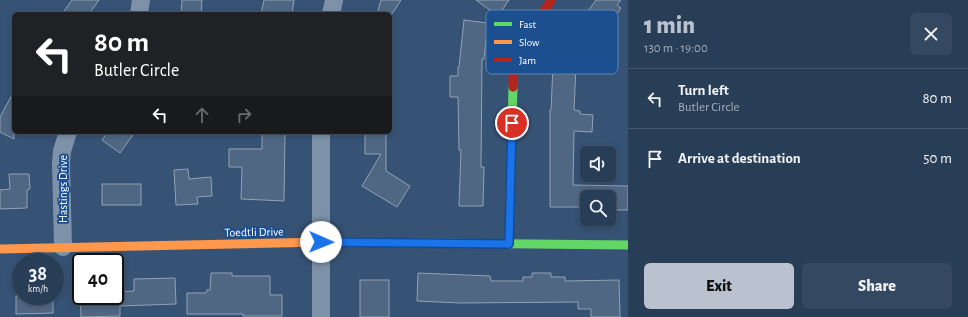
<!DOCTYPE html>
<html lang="en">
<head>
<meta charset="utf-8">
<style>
	:root { --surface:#283e57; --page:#344961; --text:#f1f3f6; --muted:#a5aeba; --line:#44576d; --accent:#b9c2ce }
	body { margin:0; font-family:"Alegreya Sans",sans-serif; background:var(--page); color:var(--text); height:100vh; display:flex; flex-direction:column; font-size:15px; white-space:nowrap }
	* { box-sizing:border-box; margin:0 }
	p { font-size:13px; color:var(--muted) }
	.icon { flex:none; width:22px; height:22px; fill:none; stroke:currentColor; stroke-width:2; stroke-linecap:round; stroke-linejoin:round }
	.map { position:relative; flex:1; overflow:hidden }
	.drawer { display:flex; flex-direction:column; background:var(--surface); width:340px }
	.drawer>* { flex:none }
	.top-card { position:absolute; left:12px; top:12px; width:380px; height:122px; border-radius:6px; box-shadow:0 2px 6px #0003,0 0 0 1px var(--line); background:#202124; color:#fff; overflow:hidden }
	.tools { position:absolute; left:580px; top:146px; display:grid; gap:8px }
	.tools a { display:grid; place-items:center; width:36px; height:36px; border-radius:6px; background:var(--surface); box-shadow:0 2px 6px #0003,0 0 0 1px var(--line); font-size:20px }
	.speed { position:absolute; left:12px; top:253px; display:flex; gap:8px; font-size:20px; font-weight:700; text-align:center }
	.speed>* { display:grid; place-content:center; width:52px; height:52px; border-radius:50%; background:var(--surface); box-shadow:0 2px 6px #0003,0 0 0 1px var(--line); line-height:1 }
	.speed small { font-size:10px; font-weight:400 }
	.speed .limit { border:2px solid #111; border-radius:6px; background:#fff; color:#111 }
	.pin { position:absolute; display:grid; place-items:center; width:34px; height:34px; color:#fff; margin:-17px; border:2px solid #fff; border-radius:50%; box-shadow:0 1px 4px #0007 }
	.me { position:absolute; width:44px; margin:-22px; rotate:91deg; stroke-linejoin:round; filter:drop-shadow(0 0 3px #0008) }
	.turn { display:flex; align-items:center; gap:14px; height:84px; padding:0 16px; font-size:18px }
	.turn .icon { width:52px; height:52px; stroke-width:2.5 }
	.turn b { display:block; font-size:28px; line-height:34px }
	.lanes { display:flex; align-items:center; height:38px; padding:0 16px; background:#0003; justify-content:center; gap:20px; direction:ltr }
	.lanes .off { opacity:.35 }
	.round { display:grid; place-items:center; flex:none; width:42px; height:42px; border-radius:6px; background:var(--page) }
	.head { display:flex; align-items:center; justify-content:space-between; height:68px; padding:0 16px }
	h1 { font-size:24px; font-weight:800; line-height:30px; color:var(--accent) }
	.cta { display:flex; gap:8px; margin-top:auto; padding:8px 16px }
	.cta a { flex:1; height:46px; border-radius:6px; background:var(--accent); color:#111; font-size:16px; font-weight:800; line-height:46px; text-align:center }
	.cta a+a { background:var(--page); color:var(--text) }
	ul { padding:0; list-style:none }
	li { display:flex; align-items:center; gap:12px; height:60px; padding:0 16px; border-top:1px solid var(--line) }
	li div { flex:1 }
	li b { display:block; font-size:15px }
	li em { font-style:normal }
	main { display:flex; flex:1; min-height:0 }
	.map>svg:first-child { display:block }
</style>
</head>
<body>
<main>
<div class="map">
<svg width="628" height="317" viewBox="0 0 628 317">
	<rect width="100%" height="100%" fill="#365274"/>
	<g fill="#506783" stroke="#92a2b6">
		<polygon points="72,0 99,0 89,14 62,14"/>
		<polygon points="182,0 202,0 201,14 181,14"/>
		<polygon points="264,0 294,0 292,14 261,14"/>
		<polygon points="381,0 401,0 392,14 377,14"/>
		<polygon points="476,0 509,0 498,16"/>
		<polygon points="596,0 621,0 617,5 621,8 613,20 611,18 584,58 564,44"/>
		<polygon points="464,20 488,23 484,59 482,59 481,167 484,167 483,206 459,206 461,150 459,150 458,97 450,97 450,76 458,76 458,67 459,67"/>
		<polygon points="553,65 576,66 574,110 580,111 580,114 593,115 592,132 574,131 573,185 628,186 628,210 609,210 609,197 580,197 580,207 550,207 550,110 551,110"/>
		<polygon points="14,91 14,139 0,132 0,117"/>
		<polygon points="108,132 135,132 120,153 102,140"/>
		<polygon points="262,132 285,132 284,201 241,199 242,167 229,167 229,149 262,149"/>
		<polygon points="365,132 386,132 386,171 410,186 397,207 362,186 381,154 365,154"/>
		<polygon points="188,169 189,179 211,177 212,196 197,197 198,204 176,205 174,170"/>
		<polygon points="9,174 29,174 30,189 27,190 27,208 0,209 0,190 10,189"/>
		<rect x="102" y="184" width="39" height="21"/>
		<polygon points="211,273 232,273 232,276 270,276 270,295 282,295 282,316 243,316 243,314 187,314 187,293 206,293 207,290 210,290"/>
		<polygon points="418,273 490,276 491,281 523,281 523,277 532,277 532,273 551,273 551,277 565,277 565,281 619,280 620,317 591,317 591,309 578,309 578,302 460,303 417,301"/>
		<polygon points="175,278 176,304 120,306 120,316 81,317 80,296 115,296 115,292 134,291 134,279"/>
		<rect x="360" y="280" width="29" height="37"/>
		<polygon points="16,296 53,296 53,313 16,314"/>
	</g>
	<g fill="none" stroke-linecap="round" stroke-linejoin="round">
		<g stroke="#7d92a8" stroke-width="18">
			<polyline points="139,14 141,0"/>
			<polyline points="331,14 334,0"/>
			<polyline points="321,132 321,317"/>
			<polyline points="63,247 61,163 62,151 68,132"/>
		</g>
		<g stroke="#63d668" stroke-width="9">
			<polyline points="324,242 628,245"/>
			<polyline points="509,244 513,87"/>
		</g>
		<polyline stroke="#ff974d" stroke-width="9" points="0,249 324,242"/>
		<polyline stroke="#b3261e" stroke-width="9" points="513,87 513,74 518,52 551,0"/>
	</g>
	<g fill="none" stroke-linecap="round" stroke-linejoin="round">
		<defs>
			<polyline id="route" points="321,242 509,244 512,123"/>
		</defs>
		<use href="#route" stroke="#114b97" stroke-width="10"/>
		<use href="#route" stroke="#1a73e8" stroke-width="7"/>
	</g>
	<g text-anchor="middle" stroke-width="4" stroke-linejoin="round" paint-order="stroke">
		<g font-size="12" fill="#fff" stroke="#1b4f8f">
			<text transform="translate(63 189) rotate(-90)" y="4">Hastings Drive</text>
			<text transform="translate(254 232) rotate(-1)" y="4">Toedtli Drive</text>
		</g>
	</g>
	<rect x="486" y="10" width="132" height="64" rx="6" fill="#1b4f8f" stroke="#5f84b1" stroke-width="1"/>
	<rect x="494" y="22" width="18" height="4" fill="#63d668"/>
	<rect x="494" y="40" width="18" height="4" fill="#ff974d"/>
	<rect x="494" y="58" width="18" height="4" fill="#b3261e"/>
	<g font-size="11" fill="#fff">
		<text x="519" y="28">Fast</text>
		<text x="519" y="46">Slow</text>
		<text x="519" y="64">Jam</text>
	</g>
</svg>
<div class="tools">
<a><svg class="icon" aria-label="sound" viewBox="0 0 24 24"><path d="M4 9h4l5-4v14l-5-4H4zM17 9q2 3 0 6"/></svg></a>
<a><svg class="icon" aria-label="search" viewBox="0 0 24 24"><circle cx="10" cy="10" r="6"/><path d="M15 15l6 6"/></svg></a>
</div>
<div class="speed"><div>38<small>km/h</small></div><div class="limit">40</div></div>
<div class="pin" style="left:512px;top:123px;background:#d93025"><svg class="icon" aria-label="arrive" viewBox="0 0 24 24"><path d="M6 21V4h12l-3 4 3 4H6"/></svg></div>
<svg class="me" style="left:321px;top:242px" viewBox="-20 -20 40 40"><circle r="19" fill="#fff"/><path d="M0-13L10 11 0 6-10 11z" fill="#1a73e8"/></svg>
<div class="top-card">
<div class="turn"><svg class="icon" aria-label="left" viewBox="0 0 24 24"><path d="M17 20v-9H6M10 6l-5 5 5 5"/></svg><div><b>80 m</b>Butler Circle</div></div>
<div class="lanes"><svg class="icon" aria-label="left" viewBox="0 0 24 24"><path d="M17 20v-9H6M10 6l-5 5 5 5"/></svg><svg class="icon off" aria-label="ahead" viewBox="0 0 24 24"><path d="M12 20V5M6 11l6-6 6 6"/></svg><svg class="icon off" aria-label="right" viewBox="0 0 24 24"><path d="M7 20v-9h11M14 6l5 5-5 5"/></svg></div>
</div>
</div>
<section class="drawer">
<div class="head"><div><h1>1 min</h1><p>130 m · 19:00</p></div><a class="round"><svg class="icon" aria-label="close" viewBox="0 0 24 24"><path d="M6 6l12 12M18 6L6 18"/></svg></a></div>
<ul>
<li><svg class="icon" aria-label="left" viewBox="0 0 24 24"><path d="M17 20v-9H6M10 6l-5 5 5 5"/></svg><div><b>Turn left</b><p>Butler Circle</p></div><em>80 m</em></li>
<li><svg class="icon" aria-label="arrive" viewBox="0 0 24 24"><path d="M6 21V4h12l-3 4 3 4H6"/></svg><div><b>Arrive at destination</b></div><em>50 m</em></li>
</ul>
<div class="cta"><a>Exit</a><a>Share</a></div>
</section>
</main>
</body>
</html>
